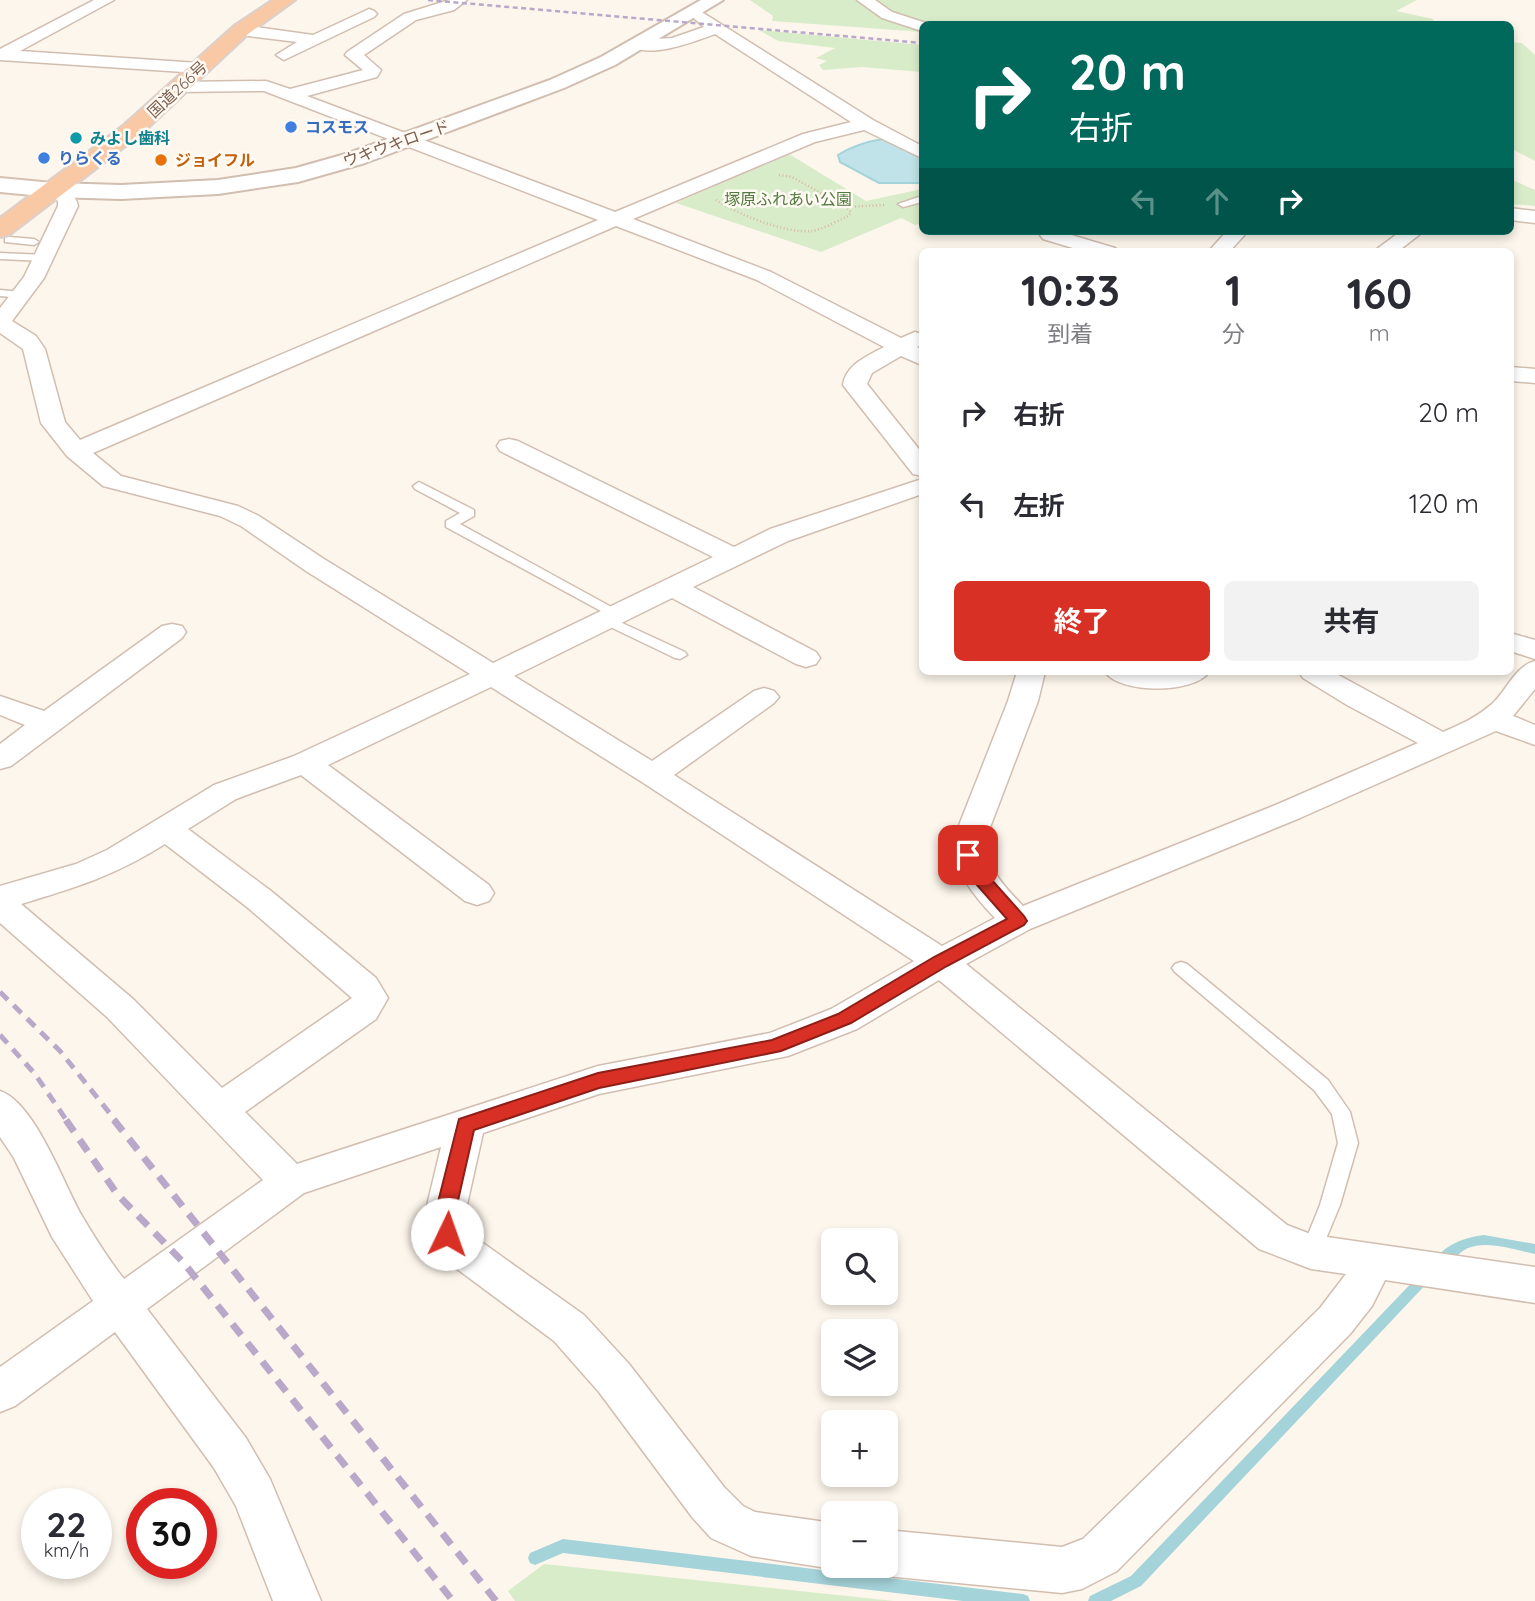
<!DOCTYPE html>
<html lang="ja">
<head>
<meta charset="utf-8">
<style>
	:root { --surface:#fff; --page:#f2f2f3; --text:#2b2b33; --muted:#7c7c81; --accent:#d93025 }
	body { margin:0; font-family:Quicksand,"Noto Sans JP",sans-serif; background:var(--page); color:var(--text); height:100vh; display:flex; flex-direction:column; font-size:26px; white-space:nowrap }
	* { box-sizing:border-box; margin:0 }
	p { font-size:23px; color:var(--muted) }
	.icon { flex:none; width:38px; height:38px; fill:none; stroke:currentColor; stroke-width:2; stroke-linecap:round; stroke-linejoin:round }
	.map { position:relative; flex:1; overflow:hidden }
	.details { position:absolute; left:919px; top:248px; width:595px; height:427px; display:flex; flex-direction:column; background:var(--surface); border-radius:10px; box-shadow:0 4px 10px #0003 }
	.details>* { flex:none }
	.guide { position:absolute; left:919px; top:21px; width:595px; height:214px; border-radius:10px; box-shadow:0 4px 10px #0003; background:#00695c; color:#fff; overflow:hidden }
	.controls { position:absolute; left:821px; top:1228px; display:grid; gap:14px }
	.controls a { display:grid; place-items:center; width:77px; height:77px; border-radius:10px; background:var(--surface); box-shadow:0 4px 10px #0003; font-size:35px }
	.speed { position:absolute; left:21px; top:1488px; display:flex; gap:14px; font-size:35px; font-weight:700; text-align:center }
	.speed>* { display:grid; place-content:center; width:91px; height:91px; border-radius:50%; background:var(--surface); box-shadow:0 4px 10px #0003; line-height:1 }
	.speed small { font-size:18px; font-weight:400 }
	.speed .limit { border:10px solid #d22; background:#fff; color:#111 }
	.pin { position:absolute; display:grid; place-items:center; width:60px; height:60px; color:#fff; margin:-30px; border-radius:14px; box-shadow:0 4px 10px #0006 }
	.me { position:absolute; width:77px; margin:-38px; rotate:3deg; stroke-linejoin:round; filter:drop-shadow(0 0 5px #0008) }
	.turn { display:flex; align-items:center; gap:24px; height:147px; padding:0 35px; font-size:32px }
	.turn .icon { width:91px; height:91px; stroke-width:2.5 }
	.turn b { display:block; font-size:49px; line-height:60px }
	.lanes { display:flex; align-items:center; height:66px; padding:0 35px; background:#0003; justify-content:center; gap:35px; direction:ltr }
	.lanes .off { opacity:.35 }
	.eta { display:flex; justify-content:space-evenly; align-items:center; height:119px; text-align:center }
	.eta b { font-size:42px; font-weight:700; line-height:49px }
	.button { display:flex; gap:14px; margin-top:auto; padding:14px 35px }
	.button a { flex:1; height:80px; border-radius:10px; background:var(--accent); color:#fff; font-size:28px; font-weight:700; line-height:80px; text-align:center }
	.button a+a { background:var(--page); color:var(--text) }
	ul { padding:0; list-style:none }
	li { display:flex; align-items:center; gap:21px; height:91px; padding:0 35px }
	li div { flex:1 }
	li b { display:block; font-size:26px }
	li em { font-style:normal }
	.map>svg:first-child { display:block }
</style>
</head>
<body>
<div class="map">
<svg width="1535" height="1601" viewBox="0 0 1535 1601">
	<rect width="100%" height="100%" fill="#fdf6ec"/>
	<g fill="#d8ecc9">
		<polygon points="750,0 1417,0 1396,11 1433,19 1434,24 922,24 922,32 772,21 773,16"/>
		<polygon points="759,30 922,45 922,72 862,67 823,70 819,65 827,61 816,58 835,48 778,41"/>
		<polygon points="1510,42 1522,43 1535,55 1535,161 1510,148"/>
		<polygon points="789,154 866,201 922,189 922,223 915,225 901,218 821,252 676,203"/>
		<polygon points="1510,179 1535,190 1535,206 1510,204"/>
		<polygon points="544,1564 894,1601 515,1601 508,1591"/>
	</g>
	<path fill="#bfe3e8" stroke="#a5d3da" stroke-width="2" d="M882,139L922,158V183H879L840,162L838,155C852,146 865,142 882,139Z"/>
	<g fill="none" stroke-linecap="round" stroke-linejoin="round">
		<g fill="#a5d3da" fill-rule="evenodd">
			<path d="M1484,1235L1535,1244V1254C1515,1250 1488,1240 1468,1248C1457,1253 1447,1269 1435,1266L1433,1262C1444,1245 1465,1237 1484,1235Z"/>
			<polygon points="1426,1271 1430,1272 1432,1276 1430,1280 1141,1586 1111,1601 1088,1601 1090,1596 1131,1576 1422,1272"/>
			<polygon points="563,1539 1023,1594 1028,1596 1030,1601 963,1601 563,1553 535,1565 530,1563 528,1558 530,1553"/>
		</g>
		<defs>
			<g id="service">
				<polygon points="922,196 922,202 903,207 898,204"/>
				<polygon points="9,237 34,239 39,242 34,245 5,242 5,238"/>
				<polygon points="0,253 45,255 50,258 45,261 0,259"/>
				<polygon points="0,290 22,292 27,295 22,298 0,296"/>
				<polygon points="419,482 474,510 474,516 460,524 624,614 622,617 612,617 446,527 446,521 460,513 415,489 413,486"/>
				<polygon points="607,616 685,652 687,655 680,659 675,658 602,623 600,620"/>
				<polygon points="1181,962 1187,964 1328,1080 1350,1112 1358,1143 1340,1205 1318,1258 1311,1261 1304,1258 1301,1252 1320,1205 1338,1143 1332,1114 1314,1090 1175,972 1172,968 1175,964"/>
			</g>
			<g id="minor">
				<polygon points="94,0 114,0 20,51 199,63 207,68 199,73 0,60 0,49"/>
				<path d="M449,0H467L454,10L416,20L364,55L381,70L377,77L307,96L615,212L803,134L851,122L715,34C696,41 647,60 632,45L640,40L672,38L704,27L689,14L697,9L873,120L922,146V158L864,130L815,142L633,219L771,272L901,338L915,332L922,334V344L917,347L922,349V365L901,356L872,373L867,384L922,453V476L913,474L843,385C846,364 868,356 884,347L757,280L616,226L93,453L121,476L238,506L259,516L324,559L493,663L713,557L500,451L497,446L500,441L509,439L518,441L734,547L770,529L922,479V494L788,541L693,587L816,652L820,658L816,664L806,667L796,664L672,598L514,676L652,761L754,691L764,688L774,691L779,697L774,703L674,775L942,946L995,918C973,895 954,872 954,838L1008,701L1017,672H1045L1038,701L986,838C987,869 1002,884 1023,906L1278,804L1418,743L1347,705L1303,678L1299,672H1333L1443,732C1462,724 1477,717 1492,704C1507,690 1515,666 1535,661V689L1513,716L1535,725V745L1496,731L1300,818L1030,929L966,964L1287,1225L1313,1235L1535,1267V1303L1385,1280L1372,1306L1350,1334L1117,1571L1082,1589L1062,1593L886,1576L868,1566H886V1530L1062,1547L1083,1539L1320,1308L1346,1274L1311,1269L1259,1249L939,980L857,1029L788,1056L599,1094L483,1133L464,1218L466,1227L473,1236L584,1315L629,1364L724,1487L743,1506L755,1512L833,1523V1566H839L833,1569L751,1556L711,1538L692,1517L599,1392L554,1341L445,1260L427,1234L424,1218L441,1147L304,1193L147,1309L246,1438L270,1479L321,1601H273L236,1506L214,1468L115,1332L15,1406L0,1412V1367L93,1301L52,1237L14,1158L0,1137V1091C35,1103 63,1183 82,1216C95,1238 108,1259 124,1279L263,1180L107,1017L0,923V886L76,864L107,850L214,785L294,756L470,674L306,571L241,526L220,516L103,486L67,456L41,423L23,349L0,333V308L24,277L58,206V201L43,190L53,184C65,187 76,194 78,206L44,278L12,321L36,336L45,349L65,422L80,440L598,220L264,91L180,92L172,87L180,82L266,81L290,89L363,70L345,55L347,52L404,14ZM491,687L642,782L914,961L831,1009L770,1033L598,1066L297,1164L245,1112L376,1019L388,998L376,978L271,891L188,829L236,799L301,775L465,901L477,905L489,901L494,893L489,885L328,765ZM165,844L247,907L352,998L222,1088L133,999L21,904C77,887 114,876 165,844Z"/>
				<polygon points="857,0 875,0 892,12 929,24 922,24 922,31 882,18"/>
				<polygon points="369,9 374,11 377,14 374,17 284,60 276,55 297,42 241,35 233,30 241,25 313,35"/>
				<polygon points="1510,208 1535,211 1535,223 1510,220"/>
				<polygon points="1043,231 1058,231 1115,248 1118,252 1086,252 1043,239 1040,235"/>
				<polygon points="1227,231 1248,231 1229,252 1208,252"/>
				<polygon points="1401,231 1424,231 1397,252 1373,252"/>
				<polygon points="1510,367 1535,369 1535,383 1510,381"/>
				<polygon points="172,624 182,626 186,632 182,638 11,766 0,769 0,744 25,725 0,715 0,696 44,711 162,626"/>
				<polygon points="1510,633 1535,640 1535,659 1510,651"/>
				<path d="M1105,672H1209C1194,694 1120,694 1105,672Z"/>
			</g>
			<polygon id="tertiary" points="701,0 723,0 615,65 564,88 365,163 298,182 218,194 121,199 53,197 45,195 41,190 45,185 53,183 121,185 218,180 296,168 349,153 550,80 601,57"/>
			<polygon id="secondary" points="0,178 53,183 61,185 65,190 61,195 53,197 0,192"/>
			<polygon id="trunk" points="273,0 295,0 248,34 140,135 9,235 0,237 0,218 124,125 234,26"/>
		</defs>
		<use href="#service" stroke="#d1beb0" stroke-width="3"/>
		<use href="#minor" stroke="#d1beb0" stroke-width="3"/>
		<use href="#tertiary" stroke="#d1beb0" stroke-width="4"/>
		<use href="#secondary" stroke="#d6c0b0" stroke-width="4"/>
		<use href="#trunk" stroke="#dad1cd" stroke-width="4"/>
		<g stroke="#d9b8a5" stroke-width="2.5" stroke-dasharray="1 2.5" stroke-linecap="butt">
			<polyline points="779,175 792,177 846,207 885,205"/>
			<path d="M716,200C737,214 786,234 812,231C824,229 837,221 848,216L851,212L846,207"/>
		</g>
		<use href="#service" fill="#fff" fill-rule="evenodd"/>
		<use href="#minor" fill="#fff" fill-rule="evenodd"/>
		<use href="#tertiary" fill="#fff" fill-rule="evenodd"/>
		<use href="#secondary" fill="#fff" fill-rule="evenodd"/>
		<use href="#trunk" fill="#f9c8a4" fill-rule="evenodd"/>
		<polyline stroke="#b9a8c9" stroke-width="2.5" stroke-dasharray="5 3.5" stroke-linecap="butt" points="428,0 922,43"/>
		<g stroke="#b9a8c9" stroke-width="5" stroke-dasharray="11 8" stroke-linecap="butt">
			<polyline points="0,992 60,1051 116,1121"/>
			<polyline points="0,1035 35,1074 67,1121"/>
		</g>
		<g stroke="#b9a8c9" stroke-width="7" stroke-dasharray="14 10" stroke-linecap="butt">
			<polyline points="66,1120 117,1194 183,1262 453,1601"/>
			<polyline points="114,1120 496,1601"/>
		</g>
	</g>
	<polygon fill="#d93025" stroke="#8d1f18" stroke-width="2" points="968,849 974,851 982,869 1024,916 1027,921 1024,925 947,966 851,1023 781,1051 599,1088 474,1130 454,1218 457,1234 454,1240 447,1243 440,1240 434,1218 459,1119 598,1073 772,1040 838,1014 934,957 1007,919 969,876 960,855"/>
	<g fill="#3f7fe0" stroke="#fffaf3" stroke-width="2.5">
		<circle cx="291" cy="127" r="7"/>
		<circle cx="44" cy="158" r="7"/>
	</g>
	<circle fill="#0f9aa8" stroke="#fffaf3" stroke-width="2.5" cx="76" cy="138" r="7"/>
	<circle fill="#e8710a" stroke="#fffaf3" stroke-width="2.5" cx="161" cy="160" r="7"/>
	<g text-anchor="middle" stroke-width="5" stroke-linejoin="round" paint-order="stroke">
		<g font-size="16" fill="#7a5c4d" stroke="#fffaf3">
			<text transform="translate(177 89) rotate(-43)" y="6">国道266号</text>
			<text transform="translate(396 143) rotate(-19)" y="6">ウキウキロード</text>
		</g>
		<g font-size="16" font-weight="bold" fill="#366cbe" stroke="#fffaf3" text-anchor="start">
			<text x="305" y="133">コスモス</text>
			<text x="58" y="164">りらくる</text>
		</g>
		<g font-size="16" font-weight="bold" fill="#0d838f" stroke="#fffaf3" text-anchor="start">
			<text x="90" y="144">みよし歯科</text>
		</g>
		<g font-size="16" font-weight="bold" fill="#c56008" stroke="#fffaf3" text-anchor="start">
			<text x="175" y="166">ジョイフル</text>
		</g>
		<g font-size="16" fill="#537a41" stroke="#fffaf3">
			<text x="788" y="205">塚原ふれあい公園</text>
		</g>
	</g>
</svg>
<div class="controls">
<a><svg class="icon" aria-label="search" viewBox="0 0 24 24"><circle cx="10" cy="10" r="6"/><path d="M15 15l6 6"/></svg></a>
<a><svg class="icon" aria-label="layers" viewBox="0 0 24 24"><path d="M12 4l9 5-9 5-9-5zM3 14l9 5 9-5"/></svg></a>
<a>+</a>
<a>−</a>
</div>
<div class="speed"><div>22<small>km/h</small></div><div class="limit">30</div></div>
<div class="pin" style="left:968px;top:855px;background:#d93025"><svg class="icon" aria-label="arrive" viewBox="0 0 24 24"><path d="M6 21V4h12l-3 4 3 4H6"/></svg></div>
<svg class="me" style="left:447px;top:1234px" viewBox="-20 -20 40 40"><circle r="19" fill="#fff"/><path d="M0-13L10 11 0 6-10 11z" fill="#d93025"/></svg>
<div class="guide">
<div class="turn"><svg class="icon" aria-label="right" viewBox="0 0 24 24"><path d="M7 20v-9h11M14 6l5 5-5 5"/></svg><div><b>20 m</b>右折</div></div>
<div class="lanes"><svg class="icon off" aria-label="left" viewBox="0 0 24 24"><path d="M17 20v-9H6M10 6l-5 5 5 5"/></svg><svg class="icon off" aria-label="ahead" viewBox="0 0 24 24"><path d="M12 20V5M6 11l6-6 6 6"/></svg><svg class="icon" aria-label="right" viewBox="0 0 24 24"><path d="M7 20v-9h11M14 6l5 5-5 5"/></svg></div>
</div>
<section class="details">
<div class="eta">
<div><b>10:33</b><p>到着</p></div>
<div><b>1</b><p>分</p></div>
<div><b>160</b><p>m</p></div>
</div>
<ul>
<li><svg class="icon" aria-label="right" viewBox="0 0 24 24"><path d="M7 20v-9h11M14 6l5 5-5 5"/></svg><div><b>右折</b></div><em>20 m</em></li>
<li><svg class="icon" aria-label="left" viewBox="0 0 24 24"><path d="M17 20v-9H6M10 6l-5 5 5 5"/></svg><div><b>左折</b></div><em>120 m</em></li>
</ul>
<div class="button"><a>終了</a><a>共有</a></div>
</section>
</div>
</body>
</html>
